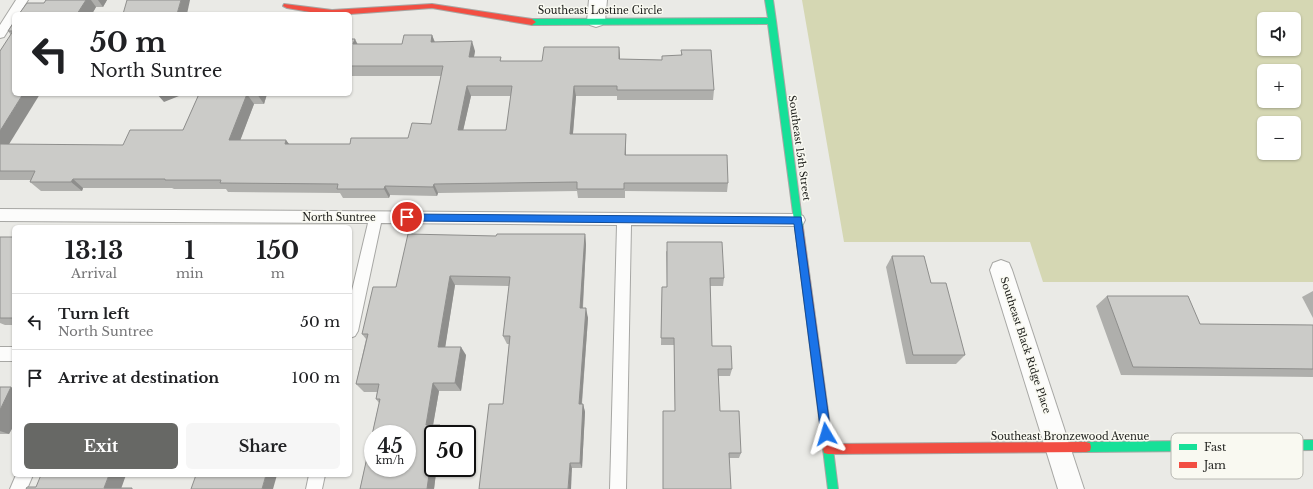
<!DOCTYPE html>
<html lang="en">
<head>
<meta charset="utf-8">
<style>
	:root { --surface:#fff; --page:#f6f6f6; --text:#202124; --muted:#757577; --line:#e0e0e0; --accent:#676865 }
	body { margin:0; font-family:"Libre Baskerville",serif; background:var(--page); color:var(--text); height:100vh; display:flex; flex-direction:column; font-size:15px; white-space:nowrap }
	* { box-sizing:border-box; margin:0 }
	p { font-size:13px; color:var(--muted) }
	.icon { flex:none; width:22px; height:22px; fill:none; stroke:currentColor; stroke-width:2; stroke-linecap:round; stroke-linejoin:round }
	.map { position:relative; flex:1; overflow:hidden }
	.details { position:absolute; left:12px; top:225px; width:340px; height:252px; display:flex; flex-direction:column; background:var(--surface); border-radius:6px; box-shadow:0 1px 3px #0004 }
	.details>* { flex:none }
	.top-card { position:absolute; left:12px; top:12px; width:340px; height:84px; border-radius:6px; box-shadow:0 1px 3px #0004; background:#fff; color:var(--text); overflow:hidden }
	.tools { position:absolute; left:1257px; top:12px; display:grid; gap:8px }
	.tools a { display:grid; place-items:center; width:44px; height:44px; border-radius:6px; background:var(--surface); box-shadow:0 1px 3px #0004; font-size:20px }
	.speed { position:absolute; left:364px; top:425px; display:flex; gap:8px; font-size:20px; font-weight:700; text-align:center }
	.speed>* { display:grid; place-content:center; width:52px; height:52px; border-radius:50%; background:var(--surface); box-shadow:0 1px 3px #0004; line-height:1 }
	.speed small { font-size:10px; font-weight:400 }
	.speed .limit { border:2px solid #111; border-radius:6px; background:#fff; color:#111 }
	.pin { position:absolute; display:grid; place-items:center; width:34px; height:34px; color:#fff; margin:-17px; border:2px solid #fff; border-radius:50%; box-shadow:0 1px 4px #0007 }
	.me { position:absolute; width:44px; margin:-22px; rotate:353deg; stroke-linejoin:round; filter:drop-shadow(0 0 3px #0008) }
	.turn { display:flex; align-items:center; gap:14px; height:84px; padding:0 12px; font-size:18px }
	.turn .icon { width:52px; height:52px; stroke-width:2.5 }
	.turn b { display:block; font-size:28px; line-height:34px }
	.eta { display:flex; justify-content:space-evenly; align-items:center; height:68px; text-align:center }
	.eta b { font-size:24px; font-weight:700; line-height:28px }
	.action { display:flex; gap:8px; margin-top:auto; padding:8px 12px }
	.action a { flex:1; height:46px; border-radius:6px; background:var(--accent); color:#fff; font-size:16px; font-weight:700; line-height:46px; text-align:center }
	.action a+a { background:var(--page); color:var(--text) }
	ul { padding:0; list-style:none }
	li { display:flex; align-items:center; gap:12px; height:56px; padding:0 12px; border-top:1px solid var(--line) }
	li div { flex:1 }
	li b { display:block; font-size:15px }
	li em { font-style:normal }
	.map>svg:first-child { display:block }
</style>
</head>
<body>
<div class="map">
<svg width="1313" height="489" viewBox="0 0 1313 489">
	<rect width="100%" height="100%" fill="#eaeae6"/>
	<path fill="#d5d7b3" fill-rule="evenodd" d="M802,0H1313V282H1043L1030,242H844ZM1264,19H1294V49H1264ZM1264,71H1294V101H1264ZM1264,123H1294V153H1264Z"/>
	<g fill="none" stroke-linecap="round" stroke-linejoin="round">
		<defs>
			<g id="lane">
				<polygon points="16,0 28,0 19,14 14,14 14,21 4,37 0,38 0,25"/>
				<polygon points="0,209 798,214 803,216 805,220 803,224 798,226 631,225 626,489 610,489 617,225 381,223 358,331 355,336 350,338 350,299 368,223 0,221"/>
				<rect x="0" y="347" width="14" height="14"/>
				<polygon points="16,475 33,475 27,489 10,489"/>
				<polygon points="309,475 325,475 322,489 306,489"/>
			</g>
			<g id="street">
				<polygon points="589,0 607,0 605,21 602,25 596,27 590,25 587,21"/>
				<polygon points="1001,260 1009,263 1012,270 1084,489 1058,489 990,270 993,263"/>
			</g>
			<g id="fast">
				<polygon points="765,0 773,0 776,21 803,228 802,231 796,231 795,228 768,24 532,25 528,22 532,19 768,18"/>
				<polygon points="826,428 830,429 831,433 838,489 828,489 821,433 822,429"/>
				<polygon points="1313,440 1313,450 1086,452 1082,451 1081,447 1082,443 1086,442"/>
			</g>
			<g id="jam">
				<polygon points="284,4 332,10 432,4 532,19 536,22 532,25 432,8 350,14 322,14 287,8 283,6"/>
				<polygon points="799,224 802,225 803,228 831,433 830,437 826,438 822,437 821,433 795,228 796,225"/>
				<polygon points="1086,442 1090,443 1091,447 1090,451 1086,452 828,454 824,453 823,449 824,445 828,444"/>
			</g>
		</defs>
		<use href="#lane" stroke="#a7a7a4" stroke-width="2"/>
		<use href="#street" stroke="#a7a7a4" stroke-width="2"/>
		<use href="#fast" stroke="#a7a7a4" stroke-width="2"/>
		<use href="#jam" stroke="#a7a7a4" stroke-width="2"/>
		<use href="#lane" fill="#fcfcfb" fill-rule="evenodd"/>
		<use href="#street" fill="#fcfcfb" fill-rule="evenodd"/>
		<use href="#fast" fill="#16e098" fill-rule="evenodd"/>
		<use href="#jam" fill="#f24e42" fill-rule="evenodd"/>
	</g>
	<g fill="#afafac" fill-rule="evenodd">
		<polygon points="46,0 107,0 103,7 96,7 92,14 19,14 44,3"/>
		<path d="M14,22L9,145H123L183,130L199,94H267L264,104H254L240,140L289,144H350L408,138L431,124L441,76H352L350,82V39L357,44H402L432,35L435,42L475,51L474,57L502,61H542L619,47L620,59L662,60L681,55V50L714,90L713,100H617V96H576L573,134H626V155L728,183L727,192L625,191V198H578L577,191L438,193L437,196L390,195L389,198H343L340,193L228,192L226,189H174L172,188H83L82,191H41L30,182V180H0V51L11,35L8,31ZM471,96H511L506,130H463Z"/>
		<polygon points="585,234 586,245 583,308 588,318 582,404 583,404 585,412 582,468 572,468 503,404 509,344 507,344 503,336 509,286 455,285 445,347 466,355 461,391 439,391 433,425 440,425 446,432 445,434 433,434 433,468 439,468 438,473 436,473 434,489 360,489 379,403 376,399 377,392 364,392 356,384 366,339 362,334 396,287"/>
		<polygon points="0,237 14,237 14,325 5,325 0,323"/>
		<polygon points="666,251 724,278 723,286 710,286 712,346 732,369 730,376 718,376 720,411 741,453 739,458 729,458 675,411 674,345 661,345 662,287 667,287"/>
		<polygon points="892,256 931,283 965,355 956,364 906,364 886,267"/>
		<polygon points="1313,291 1313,318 1302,297"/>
		<polygon points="1107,296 1200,324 1313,325 1313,377 1121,375 1096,306"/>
		<polygon points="0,387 14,389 14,425 9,434 0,434"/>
	</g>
	<g fill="#8e8e8c">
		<polygon points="86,0 91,0 96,7 92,14 77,14"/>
		<polygon points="98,0 107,0 103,7"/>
		<polygon points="181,0 190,0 187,14 177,14"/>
		<polygon points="432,35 436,46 431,42"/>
		<polygon points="355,39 360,49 353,44"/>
		<polygon points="472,41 475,51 472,67 469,57"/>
		<polygon points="619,47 620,57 619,69"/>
		<polygon points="350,72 352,76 350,82"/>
		<polygon points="467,86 471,96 461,140 458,130"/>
		<polygon points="574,86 576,96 572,144 570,134"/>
		<polygon points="23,94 40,94 3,154 0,151 0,131"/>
		<polygon points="157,94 184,94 164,102"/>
		<polygon points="247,94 254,104 237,149 229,140"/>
		<polygon points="257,94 267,94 264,104"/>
		<polygon points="626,134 626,164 625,155"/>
		<polygon points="286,140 293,149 285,144"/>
		<polygon points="73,179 83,188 82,191 71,182"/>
		<polygon points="434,184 438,193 437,196 433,187"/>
		<polygon points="385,186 390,195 389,198 384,189"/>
		<polygon points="585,234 586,245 582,318 580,308"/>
		<polygon points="450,276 455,285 444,355 438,347"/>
		<polygon points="586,308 588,318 581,412 579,404"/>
		<polygon points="461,347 466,355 461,391 455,383"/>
		<polygon points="433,383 439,391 432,431 426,425"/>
		<polygon points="11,387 14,389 14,425 9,434 0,431 0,410"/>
		<polygon points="583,404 585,412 582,468 580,463"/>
		<polygon points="440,425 446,432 445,434 438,434"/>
		<polygon points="433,463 433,468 439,468 438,473 432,468"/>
		<polygon points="570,463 572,468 571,489 568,489"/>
		<polygon points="430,467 436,473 434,489 427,489"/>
		<polygon points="109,475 126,475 121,489 104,488"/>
		<polygon points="266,475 277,475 273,489 262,489"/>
	</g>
	<g fill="#cbcbc8" stroke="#8e8e8c" fill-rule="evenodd">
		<polygon points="46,0 86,0 77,14 19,14 27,3 44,3"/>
		<polygon points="127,0 181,0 177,14 123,14"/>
		<polygon points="14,22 14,94 23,94 0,131 0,51 13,31 8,31"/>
		<path d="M404,35H432L431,42L472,41L469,57H501L500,61H542L544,47H619V59L662,60V56L682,55L681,50H711L714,90H617V86H574L570,134H626L625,155H727L728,183H624V189H577V182L434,184L433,187L385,186L384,189H337L338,184L220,183L221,180H165V179H73L71,182H30L35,171H0V144L123,145L130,130H183L199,94H257H247L229,140H286L285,144H350L351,138H408L412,123L431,124L443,66H350V39H355L353,44H402ZM467,86H512L506,130H458Z"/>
		<path d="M408,234L496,236L497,234H585L580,308H586L579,404H583L580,463H570L568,489H479L489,404H503L510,336H503L510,277L450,276L438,347H461L455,383H433L426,425H440L438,434H433V463L432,468L430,467L427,489H360L380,399H376L379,384H356L368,334H362L373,287H396ZM373,434H407V468H373Z"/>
		<rect x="0" y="237" width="14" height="81"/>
		<polygon points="667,242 722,242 724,278 710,278 712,346 731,346 732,369 718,369 720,411 739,411 741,453 729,453 731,489 663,489 663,411 675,411 674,338 661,338 662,287 667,287"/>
		<polygon points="892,256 924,256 931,283 946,283 965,355 913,355"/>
		<polygon points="1107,296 1188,296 1200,324 1313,325 1313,369 1133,367"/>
		<polygon points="0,387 11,387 0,410"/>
		<polygon points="41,475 109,475 104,488 132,488 132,489 26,489 27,487 36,487"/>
		<polygon points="196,475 266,475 262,489 191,489"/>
	</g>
	<polygon fill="#1a73e8" stroke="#114b97" points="407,214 801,217 831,434 830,437 826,439 822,437 821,434 794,224 407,221 402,217"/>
	<g text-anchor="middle" stroke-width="3" stroke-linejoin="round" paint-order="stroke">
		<g font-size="10" fill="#21221f" stroke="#f9f9f1">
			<text x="600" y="14">Southeast Lostine Circle</text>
			<text transform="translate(800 148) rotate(82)" y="4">Southeast 15th Street</text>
			<text x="339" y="221">North Suntree</text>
			<text transform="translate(1026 345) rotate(72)" y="4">Southeast Black Ridge Place</text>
			<text x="1070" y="440">Southeast Bronzewood Avenue</text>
		</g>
	</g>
	<rect x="1171" y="433" width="132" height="46" rx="6" fill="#f9f9f1" stroke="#b8b8b2" stroke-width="1"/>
	<rect x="1179" y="444" width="18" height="6" fill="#16e098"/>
	<rect x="1179" y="462" width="18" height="6" fill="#f24e42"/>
	<g font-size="11" fill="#21221f">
		<text x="1204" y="451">Fast</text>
		<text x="1204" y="469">Jam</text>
	</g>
</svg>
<div class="tools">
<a><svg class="icon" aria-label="sound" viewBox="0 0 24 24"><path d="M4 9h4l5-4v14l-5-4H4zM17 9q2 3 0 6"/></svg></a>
<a>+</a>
<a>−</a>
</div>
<div class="speed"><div>45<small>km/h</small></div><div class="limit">50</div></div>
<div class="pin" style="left:407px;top:217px;background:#d93025"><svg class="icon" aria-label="arrive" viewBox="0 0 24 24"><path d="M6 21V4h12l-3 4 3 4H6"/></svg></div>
<svg class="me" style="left:826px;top:434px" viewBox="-20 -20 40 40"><path d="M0-17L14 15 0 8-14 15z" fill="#1a73e8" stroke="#fff" stroke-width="4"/></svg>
<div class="top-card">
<div class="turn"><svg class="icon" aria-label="left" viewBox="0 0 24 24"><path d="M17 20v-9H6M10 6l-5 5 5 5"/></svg><div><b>50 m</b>North Suntree</div></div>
</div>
<section class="details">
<div class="eta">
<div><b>13:13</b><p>Arrival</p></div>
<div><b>1</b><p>min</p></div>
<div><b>150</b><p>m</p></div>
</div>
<ul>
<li><svg class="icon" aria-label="left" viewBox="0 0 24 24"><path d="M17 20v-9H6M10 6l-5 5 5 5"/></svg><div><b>Turn left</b><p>North Suntree</p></div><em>50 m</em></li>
<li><svg class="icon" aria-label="arrive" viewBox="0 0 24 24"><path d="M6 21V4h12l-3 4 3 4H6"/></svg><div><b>Arrive at destination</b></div><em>100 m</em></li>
</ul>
<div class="action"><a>Exit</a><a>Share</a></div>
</section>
</div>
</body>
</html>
